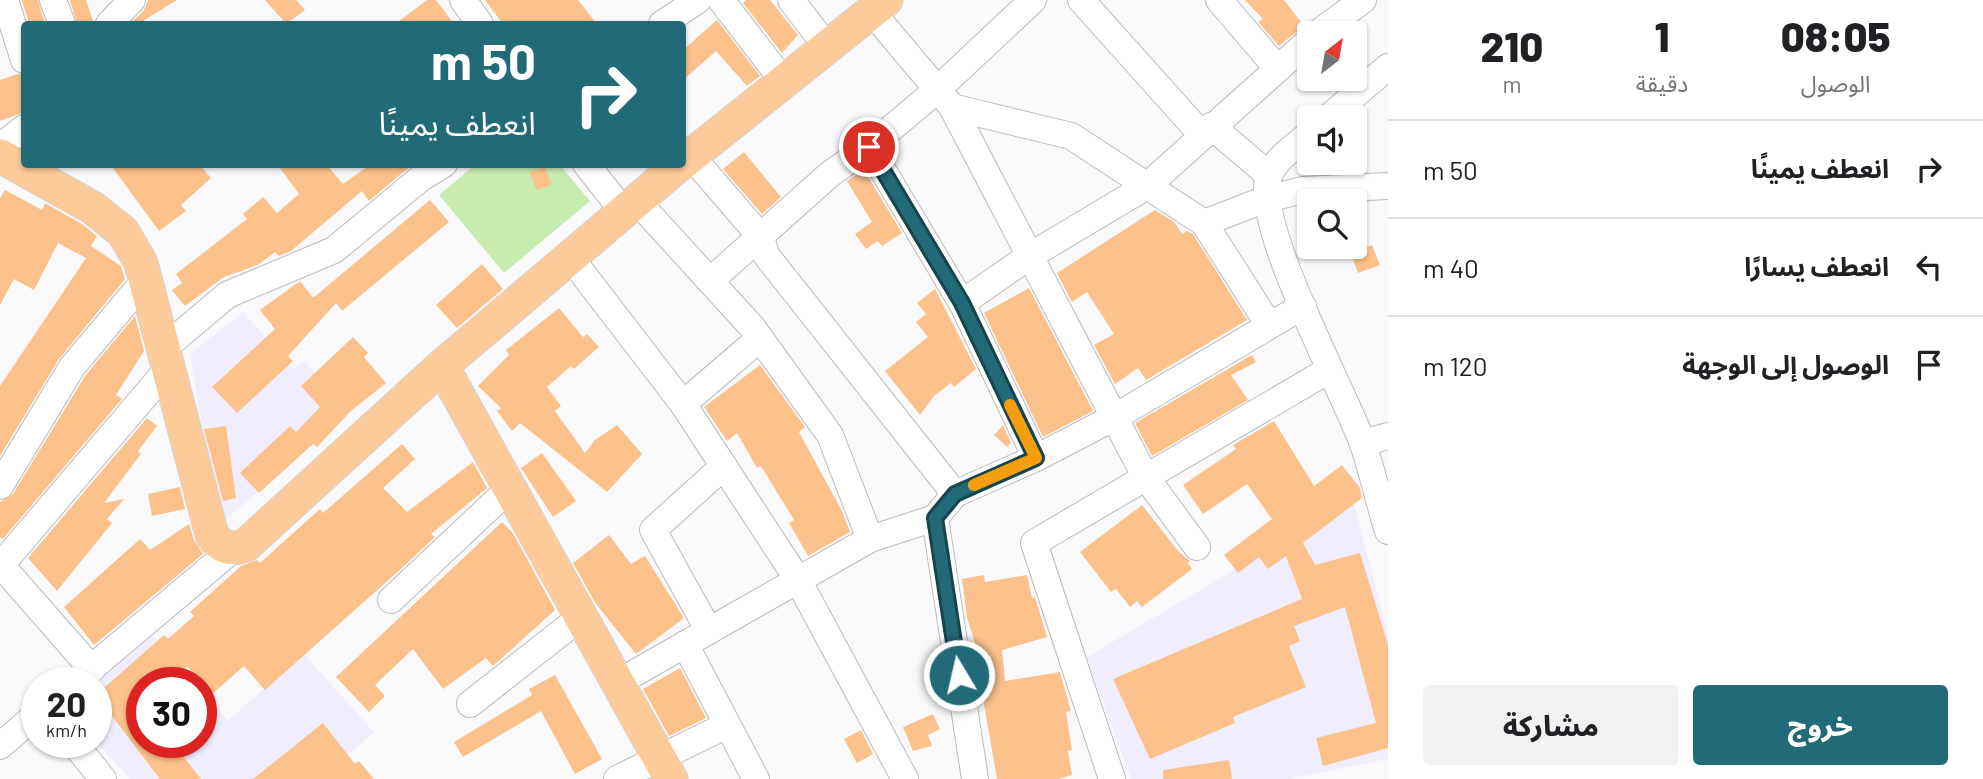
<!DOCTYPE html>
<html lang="ar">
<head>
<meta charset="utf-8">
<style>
	:root { --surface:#fff; --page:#f2f2f2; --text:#202124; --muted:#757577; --line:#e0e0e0; --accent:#236a78 }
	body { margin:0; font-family:Barlow,"Noto Sans Arabic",sans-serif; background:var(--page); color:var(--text); direction:rtl; height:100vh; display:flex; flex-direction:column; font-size:26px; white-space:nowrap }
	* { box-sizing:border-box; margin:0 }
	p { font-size:23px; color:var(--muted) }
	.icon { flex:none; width:38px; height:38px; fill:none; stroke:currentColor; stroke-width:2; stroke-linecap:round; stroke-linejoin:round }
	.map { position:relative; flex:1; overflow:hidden; direction:ltr }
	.side { display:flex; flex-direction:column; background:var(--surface); width:595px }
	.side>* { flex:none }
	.banner { position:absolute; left:21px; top:21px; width:665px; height:147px; border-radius:7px; box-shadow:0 2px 5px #0004; direction:rtl; background:#236a78; color:#fff; overflow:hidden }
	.needle { width:46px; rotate:31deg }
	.tools { position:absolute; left:1297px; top:21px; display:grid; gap:14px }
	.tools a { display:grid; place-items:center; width:70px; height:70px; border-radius:7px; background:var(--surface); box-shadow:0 2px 5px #0004; font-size:35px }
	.speed { position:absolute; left:21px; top:667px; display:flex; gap:14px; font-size:35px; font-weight:700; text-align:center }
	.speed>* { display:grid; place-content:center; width:91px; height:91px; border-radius:50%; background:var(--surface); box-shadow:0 2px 5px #0004; line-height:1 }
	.speed small { font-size:18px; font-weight:400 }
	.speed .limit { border:10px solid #d22; background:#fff; color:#111 }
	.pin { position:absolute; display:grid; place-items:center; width:60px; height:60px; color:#fff; margin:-30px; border:4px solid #fff; border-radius:50%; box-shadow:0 2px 7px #0007 }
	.me { position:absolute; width:77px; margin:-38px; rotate:351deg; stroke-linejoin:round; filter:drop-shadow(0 0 5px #0008) }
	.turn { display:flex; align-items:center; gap:24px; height:147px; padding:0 35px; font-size:32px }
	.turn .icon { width:91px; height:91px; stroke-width:2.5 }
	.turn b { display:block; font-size:49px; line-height:60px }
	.eta { display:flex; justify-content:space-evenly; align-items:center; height:119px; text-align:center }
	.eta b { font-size:42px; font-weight:800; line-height:49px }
	.cta { display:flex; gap:14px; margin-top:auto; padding:14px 35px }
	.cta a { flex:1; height:80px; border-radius:7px; background:var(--accent); color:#fff; font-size:28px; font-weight:800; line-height:80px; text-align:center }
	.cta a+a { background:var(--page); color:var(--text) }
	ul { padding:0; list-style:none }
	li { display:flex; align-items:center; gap:21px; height:98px; padding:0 35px; border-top:2px solid var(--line) }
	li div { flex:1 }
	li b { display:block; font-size:26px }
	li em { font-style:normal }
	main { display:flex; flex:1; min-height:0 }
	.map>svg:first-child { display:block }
</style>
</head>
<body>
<main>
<section class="side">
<div class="eta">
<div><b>08:05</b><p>الوصول</p></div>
<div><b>1</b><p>دقيقة</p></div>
<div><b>210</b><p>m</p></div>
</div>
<ul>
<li><svg class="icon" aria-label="right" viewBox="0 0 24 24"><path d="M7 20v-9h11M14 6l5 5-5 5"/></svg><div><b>انعطف يمينًا</b></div><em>50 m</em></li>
<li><svg class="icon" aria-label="left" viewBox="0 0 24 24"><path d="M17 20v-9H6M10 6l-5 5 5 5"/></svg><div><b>انعطف يسارًا</b></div><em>40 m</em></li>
<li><svg class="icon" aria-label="arrive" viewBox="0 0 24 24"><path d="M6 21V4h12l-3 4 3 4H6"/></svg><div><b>الوصول إلى الوجهة</b></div><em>120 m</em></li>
</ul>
<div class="cta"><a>خروج</a><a>مشاركة</a></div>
</section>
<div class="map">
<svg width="1388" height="779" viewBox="0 0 1388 779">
	<rect width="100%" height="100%" fill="#f9f9fb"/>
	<g fill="#f0edfe">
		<polygon points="243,312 294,369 304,361 349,410 219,526 190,354"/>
		<polygon points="1353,500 1388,635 1388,759 1288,779 1131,779 1087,657"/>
		<polygon points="145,627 194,682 142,682 142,742 201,742 201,690 228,720 304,654 374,732 321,779 130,779 96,741 96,682 83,682"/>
	</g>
	<polygon fill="#c8ebb0" points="559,164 590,201 504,273 439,195 475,165"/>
	<g fill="#fdc28c">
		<polygon points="22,0 38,0 45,24 29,24"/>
		<polygon points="70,0 86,0 94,24 77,24"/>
		<polygon points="148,0 177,0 138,24 130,24 144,10"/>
		<polygon points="265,0 296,0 305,10 286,24"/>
		<polygon points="427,0 436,0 454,24 395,24"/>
		<polygon points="485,0 578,0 597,24 503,24"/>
		<polygon points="746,0 770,0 798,35 782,53 743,3"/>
		<polygon points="1245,0 1284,0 1304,26 1279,46 1258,22 1263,19"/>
		<polygon points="717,20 760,76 747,86 716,51 682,81 682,51"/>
		<polygon points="17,74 24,75 24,112 0,121 0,80"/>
		<polygon points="744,152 781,197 762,214 723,169"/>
		<polygon points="110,164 199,164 211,178 181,205 186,211 159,231"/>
		<polygon points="277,164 326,164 343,184 371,164 413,164 369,201 362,191 291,251 279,256 275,252 258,265 224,277 185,306 172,290 182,283 176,274 247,219 243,214 263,197 277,213 299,194"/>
		<polygon points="545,167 552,185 536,190 530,172"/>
		<polygon points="864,170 902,233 882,246 878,241 866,249 855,234 872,222 847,181"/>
		<polygon points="5,190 42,210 45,203 82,224 97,236 91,246 121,266 125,279 59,359 0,456 0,386 86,258 58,243 34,290 14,279 0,305 0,198"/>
		<polygon points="430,200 449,222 342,311 336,303 288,356 293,361 237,413 212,387 275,329 260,310 300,281 313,298"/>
		<polygon points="1155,210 1174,222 1182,234 1187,231 1193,234 1247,320 1146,380 1138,368 1115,384 1094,345 1114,334 1087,292 1072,302 1057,273"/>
		<polygon points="1372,245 1380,265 1358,273 1351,253"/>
		<polygon points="482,264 503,289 457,328 436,305"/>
		<polygon points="1029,288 1093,411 1043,437 984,313"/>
		<polygon points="935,289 976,369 954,387 951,383 934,396 920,415 885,371 928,337 916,322 926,314 917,303"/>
		<polygon points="559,308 583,337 587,334 599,347 574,369 571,366 547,387 561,406 555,411 585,453 595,440 617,425 642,454 607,492 520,423 512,431 497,411 501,408 478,386 509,355 506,350"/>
		<polygon points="135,316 144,351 116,395 122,399 3,539 0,537 0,502 13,494 85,376"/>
		<polygon points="353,337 368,353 364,357 386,383 351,411 317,447 313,444 259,493 240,473 290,426 296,432 320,407 301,386"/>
		<polygon points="1252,355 1256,362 1231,375 1248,400 1152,456 1135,423"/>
		<polygon points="760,365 805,427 799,432 842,511 850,532 808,556 789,523 794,520 761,466 757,468 737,433 727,441 704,407"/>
		<polygon points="147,418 157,426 138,451 141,454 104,503 124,499 107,519 112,523 57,591 28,558"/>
		<polygon points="1274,421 1314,486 1342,465 1360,488 1362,498 1303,543 1315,565 1360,553 1388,645 1388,748 1323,766 1316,738 1376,723 1345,607 1294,626 1300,641 1289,646 1306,687 1233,717 1235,723 1150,759 1113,679 1302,599 1286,556 1268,569 1259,557 1238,573 1224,555 1272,519 1247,484 1203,514 1183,485 1236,449 1233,445"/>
		<polygon points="1003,425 1011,443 1007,447 994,435"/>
		<polygon points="226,426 236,498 223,501 204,429"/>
		<polygon points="402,444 415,459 383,488 407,512 473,462 487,488 431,534 435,537 403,567 265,690 244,666 212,694 187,666 170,682 142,682 142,742 172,742 201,779 160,779 96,695 164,635 168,639 194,616 190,612 241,566 257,560 260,563 320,509 323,513"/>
		<polygon points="542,453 576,501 553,517 521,468"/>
		<polygon points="180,487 185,509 152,516 148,494"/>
		<polygon points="1142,505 1178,551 1190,561 1188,563 1192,569 1142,607 1137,601 1130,607 1116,589 1111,592 1080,552"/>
		<polygon points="502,522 513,533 555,610 493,666 486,658 443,689 413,649 375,685 385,696 369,712 336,677"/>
		<polygon points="189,524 194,540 203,554 94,645 64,607 140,539 150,550"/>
		<polygon points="609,535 631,564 645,556 684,618 636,654 596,604 573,563"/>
		<polygon points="984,575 985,582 1027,575 1032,598 1035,597 1047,637 1002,650 1005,681 1060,672 1071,711 1066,712 1072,750 1068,751 1072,775 1059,779 997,779 984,704 982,667 967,617 962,579"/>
		<polygon points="680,668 706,718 669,736 643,689"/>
		<polygon points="555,675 602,759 575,774 541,711 463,757 454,742 532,695 529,689"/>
		<polygon points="933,714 940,729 928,735 932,746 913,751 903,727"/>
		<polygon points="323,723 355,764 359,761 374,779 253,779"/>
		<polygon points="861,730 873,754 857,763 844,739"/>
		<polygon points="1229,760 1232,779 1163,779 1163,770"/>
	</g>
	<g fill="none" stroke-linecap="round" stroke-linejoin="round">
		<defs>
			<g id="minor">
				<polyline points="5,0 24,60"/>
				<polyline points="53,0 62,24"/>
				<polyline points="463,0 480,24"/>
				<polyline points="721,0 784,82"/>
				<polyline points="791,0 827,47"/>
				<polyline points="1081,0 1202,135"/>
				<polyline points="1219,0 1277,68"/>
				<polyline points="872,12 952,107 1071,136 1204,223 1269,325"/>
				<polyline points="109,24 132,0"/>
				<polyline points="662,24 698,0"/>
				<polyline points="1318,33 1363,0"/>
				<polyline points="952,107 1145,476 1197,547"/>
				<polyline points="1329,117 1388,67"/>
				<polyline points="1211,126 1269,175"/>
				<path d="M1309,134C1296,146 1275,159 1269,176C1252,222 1344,392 1363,444C1373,473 1379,503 1388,531"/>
				<polyline points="0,147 24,128"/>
				<polyline points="869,147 962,303 1036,458"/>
				<polyline points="691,156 761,237 766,255 955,494"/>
				<polyline points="586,164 623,211"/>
				<polyline points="636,200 752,327 830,435 870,539"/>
				<polyline points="1204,223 1266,199 1303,190 1388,186"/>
				<polyline points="570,257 683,404 798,580 905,779"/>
				<polyline points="710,281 830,174 869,147 937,90 1033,0"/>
				<polyline points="962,303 1028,257 1147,186 1309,41"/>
				<polyline points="162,350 227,295 334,250 421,178 444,164"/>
				<polyline points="683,404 760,338"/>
				<polyline points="1363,443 1388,436"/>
				<polyline points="0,486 72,367 145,280"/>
				<polyline points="935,518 975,779"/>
				<polyline points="0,564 92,669"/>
				<polyline points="1,565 167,370"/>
				<polyline points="391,600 510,488"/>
				<polyline points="709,631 653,530 724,466"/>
				<polyline points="685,644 756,779"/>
				<polyline points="75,682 233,549"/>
				<polyline points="619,682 870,539 935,518 955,494 1036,458 1115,417 1303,306"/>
				<polyline points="470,704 582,616"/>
				<polyline points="73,742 103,779"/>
				<polyline points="0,746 37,714"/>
				<polyline points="617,779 727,725"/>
				<polyline points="1112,779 1034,543 1329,370"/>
			</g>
			<g id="major">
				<path d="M0,156L93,208L123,232L141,263L212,535C220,547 232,551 246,545L442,366L680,164"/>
				<polyline points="682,163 886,0"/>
				<polyline points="442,366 671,779"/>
			</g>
		</defs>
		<use href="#minor" stroke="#babbbc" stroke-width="28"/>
		<use href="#major" stroke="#d4d4d4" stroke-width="35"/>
		<use href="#minor" stroke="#fff" stroke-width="26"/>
		<use href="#major" stroke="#fdca9a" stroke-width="33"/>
	</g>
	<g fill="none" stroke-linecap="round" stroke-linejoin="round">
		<defs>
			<polyline id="route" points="869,147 962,303 1036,458 955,494 935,518 959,675"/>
		</defs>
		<use href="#route" stroke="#17454e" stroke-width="18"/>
		<use href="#route" stroke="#236a78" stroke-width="12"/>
		<polyline stroke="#f59e0b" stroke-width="12" points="974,485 1036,458 1010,405"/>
	</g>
</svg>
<div class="tools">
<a><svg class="needle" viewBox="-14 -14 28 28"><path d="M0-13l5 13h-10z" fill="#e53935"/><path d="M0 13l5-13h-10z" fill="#757577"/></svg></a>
<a><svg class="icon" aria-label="sound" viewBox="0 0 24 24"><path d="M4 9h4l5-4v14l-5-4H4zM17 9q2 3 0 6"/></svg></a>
<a><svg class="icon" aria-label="search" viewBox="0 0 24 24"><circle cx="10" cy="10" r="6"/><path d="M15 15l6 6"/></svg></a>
</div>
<div class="speed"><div>20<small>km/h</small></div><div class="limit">30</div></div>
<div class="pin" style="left:869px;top:147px;background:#d93025"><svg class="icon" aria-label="arrive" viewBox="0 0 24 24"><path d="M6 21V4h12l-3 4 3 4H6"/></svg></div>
<svg class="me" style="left:959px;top:675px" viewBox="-20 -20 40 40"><circle r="17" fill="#236a78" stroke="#fff" stroke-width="3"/><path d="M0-11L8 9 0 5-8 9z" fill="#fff"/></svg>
<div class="banner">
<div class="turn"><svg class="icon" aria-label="right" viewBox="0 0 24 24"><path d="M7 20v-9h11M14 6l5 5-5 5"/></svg><div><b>50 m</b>انعطف يمينًا</div></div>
</div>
</div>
</main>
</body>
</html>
